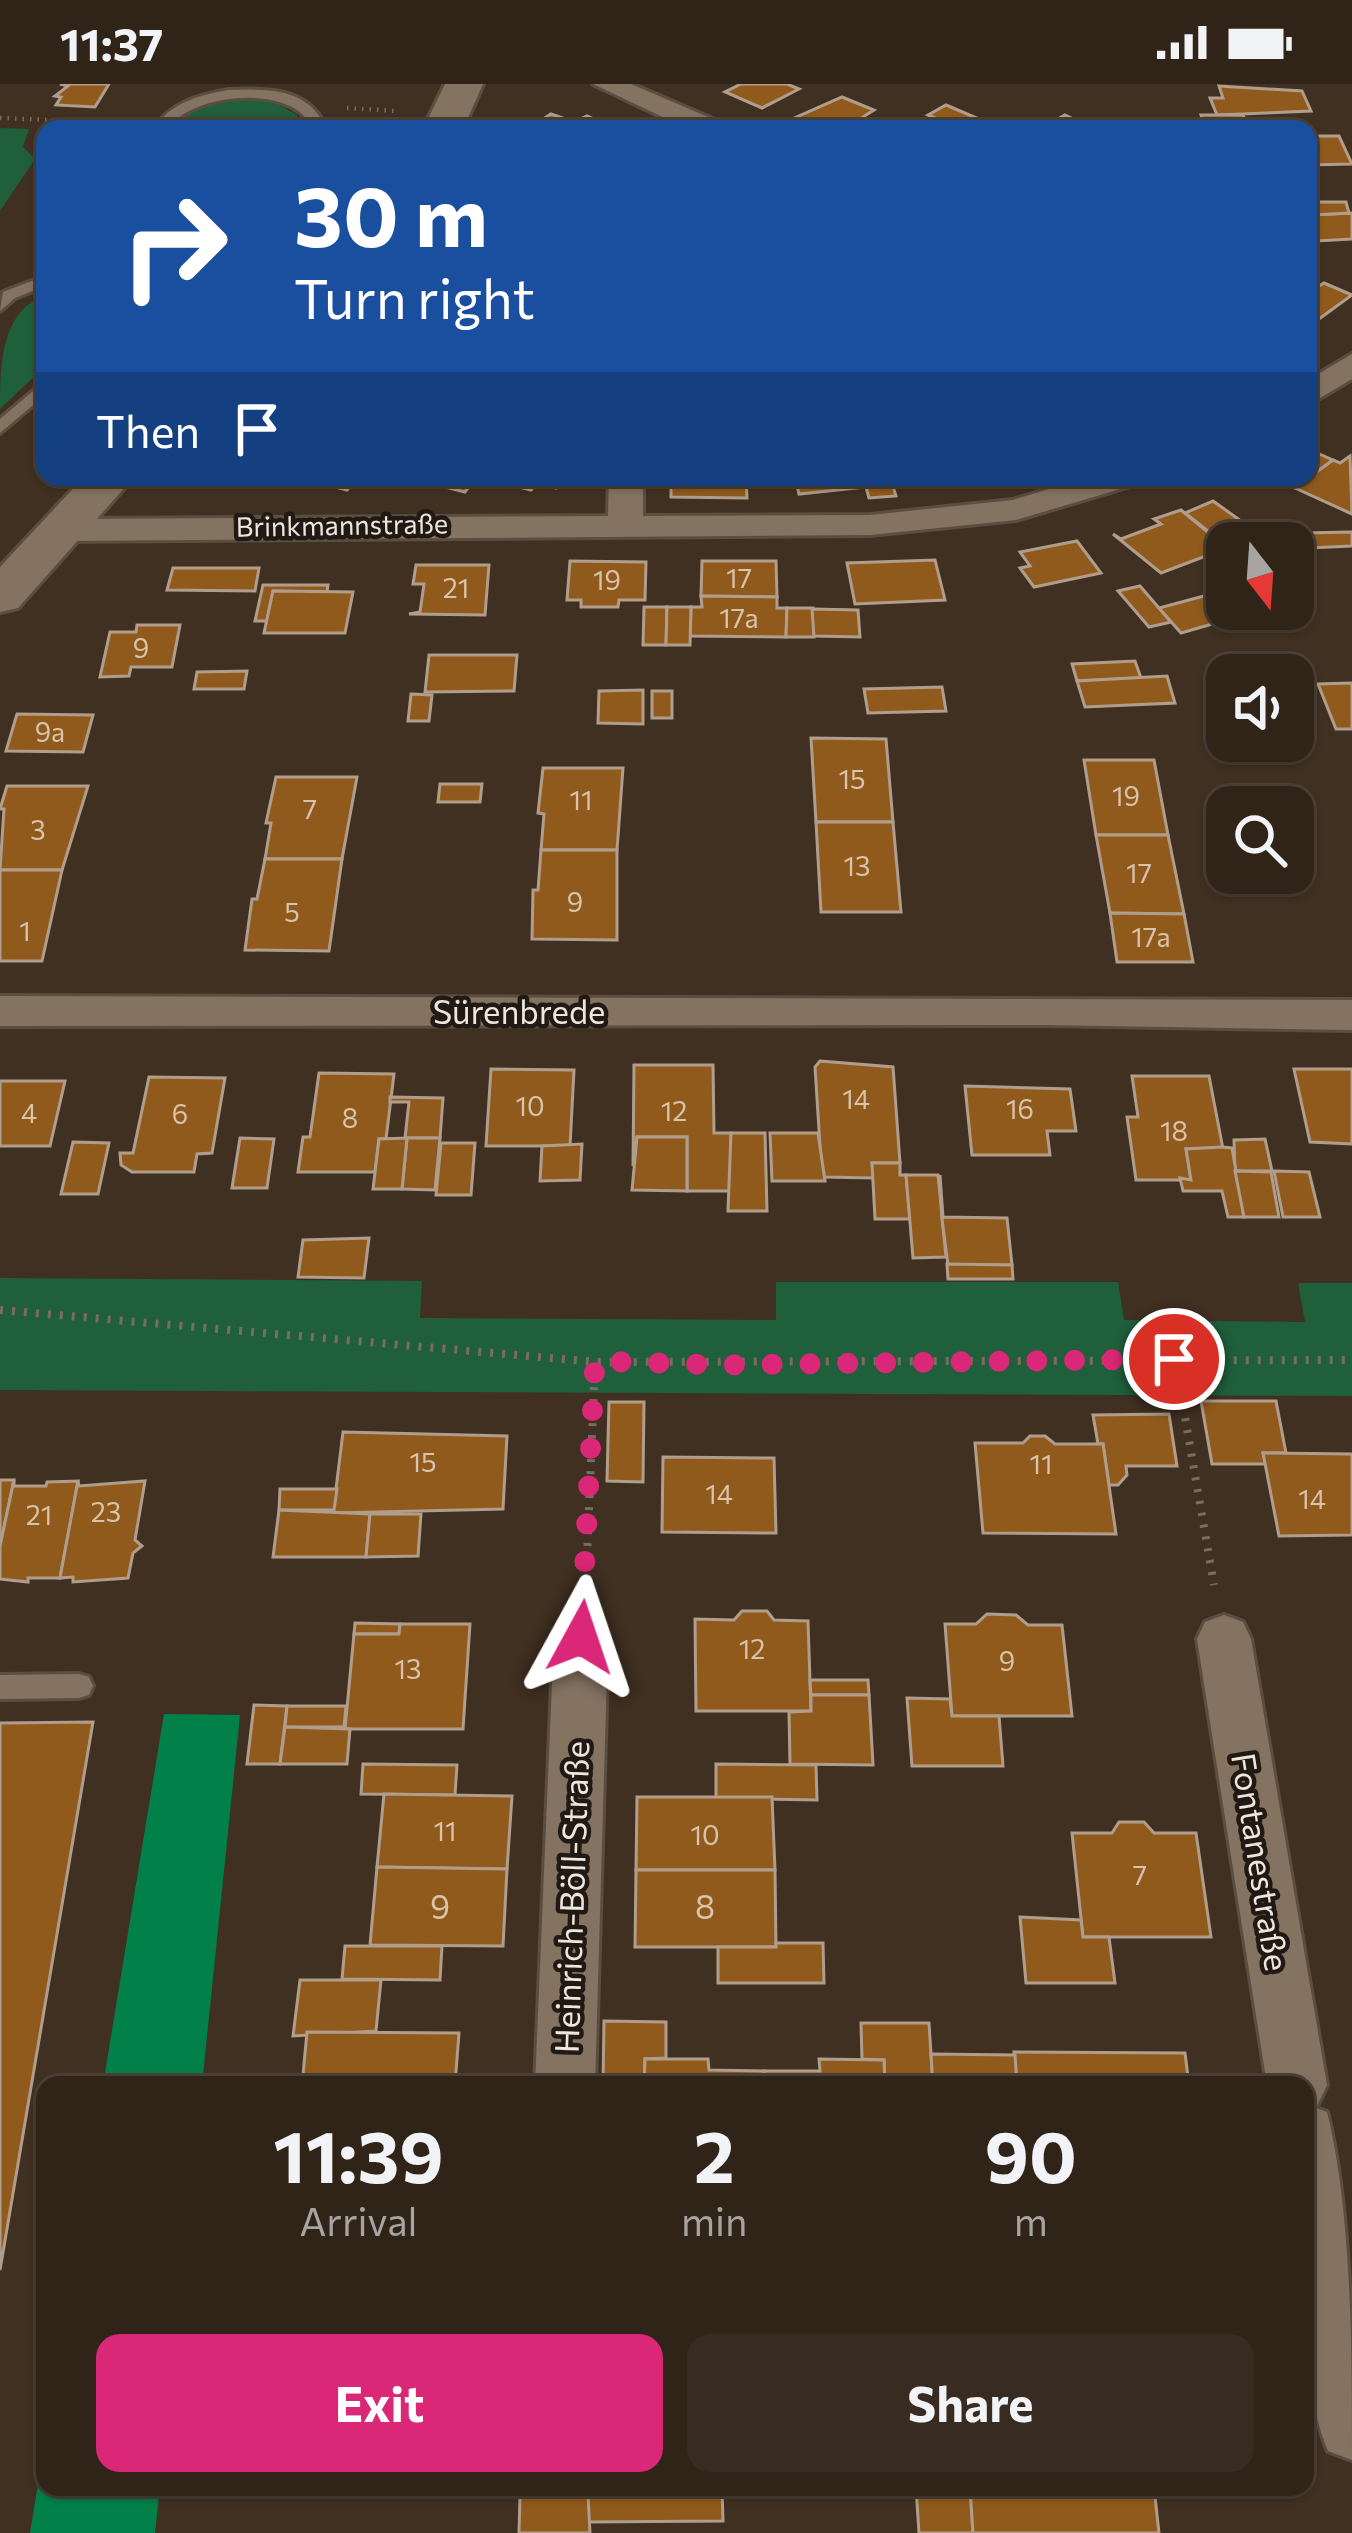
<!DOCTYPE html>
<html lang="en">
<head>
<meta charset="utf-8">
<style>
	:root { --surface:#302419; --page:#382c22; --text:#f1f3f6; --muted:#a8a4a2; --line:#4b4138; --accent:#db2777 }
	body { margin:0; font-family:Commissioner,sans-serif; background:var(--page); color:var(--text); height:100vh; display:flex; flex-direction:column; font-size:45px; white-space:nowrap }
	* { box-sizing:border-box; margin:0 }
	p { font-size:39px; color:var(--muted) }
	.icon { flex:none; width:66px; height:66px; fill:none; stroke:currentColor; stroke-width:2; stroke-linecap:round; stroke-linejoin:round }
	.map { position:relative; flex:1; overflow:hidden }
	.drawer { position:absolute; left:36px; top:1992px; width:1278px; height:420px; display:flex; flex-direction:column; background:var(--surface); border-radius:24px; box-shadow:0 3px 9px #0004,0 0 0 3px var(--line) }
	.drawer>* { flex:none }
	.banner { position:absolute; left:36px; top:36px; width:1281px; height:366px; border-radius:24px; box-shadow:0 3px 9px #0004,0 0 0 3px var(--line); background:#1a4fa0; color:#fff; overflow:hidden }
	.needle { width:78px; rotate:163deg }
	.fabs { position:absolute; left:1206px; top:438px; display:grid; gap:24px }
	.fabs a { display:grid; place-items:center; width:108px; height:108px; border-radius:24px; background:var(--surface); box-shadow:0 3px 9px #0004,0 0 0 3px var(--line); font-size:60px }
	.pin { position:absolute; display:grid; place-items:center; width:102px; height:102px; color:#fff; margin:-51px; border:6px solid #fff; border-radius:50%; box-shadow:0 3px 12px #0007 }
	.me { position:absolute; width:132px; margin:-66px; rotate:5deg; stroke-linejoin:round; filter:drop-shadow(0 0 9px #0008) }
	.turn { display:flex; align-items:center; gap:42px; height:252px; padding:0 60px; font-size:54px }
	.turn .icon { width:156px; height:156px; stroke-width:2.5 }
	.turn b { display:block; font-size:84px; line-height:102px }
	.then { display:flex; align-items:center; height:114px; padding:0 60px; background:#0003; gap:24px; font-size:45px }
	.eta { display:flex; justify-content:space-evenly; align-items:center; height:204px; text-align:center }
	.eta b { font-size:72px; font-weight:700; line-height:84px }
	.primary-button { display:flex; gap:24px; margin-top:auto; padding:24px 60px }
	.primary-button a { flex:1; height:138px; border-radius:24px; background:var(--accent); color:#fff; font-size:48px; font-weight:700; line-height:138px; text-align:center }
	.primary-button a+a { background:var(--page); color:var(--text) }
	.status { display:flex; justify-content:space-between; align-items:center; height:84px; padding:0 60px; background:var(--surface); direction:ltr }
	.status svg { height:33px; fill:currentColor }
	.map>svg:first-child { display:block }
</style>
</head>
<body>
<div class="status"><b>11:37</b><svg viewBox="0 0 49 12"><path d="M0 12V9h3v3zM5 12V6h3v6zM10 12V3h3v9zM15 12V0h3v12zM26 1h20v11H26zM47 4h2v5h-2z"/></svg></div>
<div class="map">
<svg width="1352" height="2449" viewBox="0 0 1352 2449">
	<rect width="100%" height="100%" fill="#403021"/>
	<g fill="#1f5f3c">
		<path d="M238,15L274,18L297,31L299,45H174C187,22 213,18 238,15Z"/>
		<polygon points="0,44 29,45 23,63 35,75 0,127"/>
		<path d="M45,211V282L0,325C0,283 0,228 45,211Z"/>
		<polygon points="0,1194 422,1197 420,1234 776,1236 776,1198 1118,1198 1124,1236 1305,1238 1298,1199 1352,1199 1352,1312 0,1306"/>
	</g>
	<g fill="#02804a">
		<polygon points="164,1630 240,1631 202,2001 103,2001"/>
		<polygon points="45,2357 45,2403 160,2403 155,2449 30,2449"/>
	</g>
	<g fill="#905a1c" stroke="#b19d8b" stroke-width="3">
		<polygon points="109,0 95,23 56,21 61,13 55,12 68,2 60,0"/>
		<polygon points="741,0 787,0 799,5 762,24 725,8"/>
		<polygon points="1219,2 1302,7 1311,27 1217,31 1210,14 1223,14"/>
		<polygon points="842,13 874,26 844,45 810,45 790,36"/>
		<polygon points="946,21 984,37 961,45 928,31"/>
		<polygon points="551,30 574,38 587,32 616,45 528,45"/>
		<polygon points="1065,31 1078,37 1090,41 1043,43"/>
		<polygon points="1201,31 1243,31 1247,41 1205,42"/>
		<polygon points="1308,52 1339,52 1352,80 1308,81"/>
		<polygon points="1308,118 1312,131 1352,129 1352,155 1316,157 1314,150 1308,150"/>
		<polygon points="1309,118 1346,118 1349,129 1312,131"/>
		<polygon points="1324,199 1352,211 1308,243 1308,209"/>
		<polygon points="1308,365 1333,376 1295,404 1271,393 1308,393"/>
		<polygon points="1350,372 1352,430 1295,404 1333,376 1340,379"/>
		<polygon points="296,393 357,393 347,406"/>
		<polygon points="419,393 457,393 473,397 465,408 417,396"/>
		<polygon points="511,393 565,393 556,404 536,399 531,406 515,402 520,395"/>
		<polygon points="661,393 746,393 747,414 671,413 671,397"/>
		<polygon points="795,393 890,393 896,412 869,414 866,403 799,410"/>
		<polygon points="1213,417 1272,459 1227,462 1185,429"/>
		<polygon points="1181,426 1227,464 1161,489 1113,450 1121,455 1161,440 1154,435"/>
		<polygon points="1352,448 1352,462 1309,464 1303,449"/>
		<polygon points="1077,457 1101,489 1034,503 1020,484 1030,482 1020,468"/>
		<polygon points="935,476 945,516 855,520 847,479"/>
		<polygon points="570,477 646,478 645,516 619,516 618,523 581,523 581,516 567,516"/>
		<polygon points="702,477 776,477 777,513 701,512"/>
		<polygon points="416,481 489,481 485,531 409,530 420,528 424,500 413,500"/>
		<polygon points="173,484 259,484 255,507 167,506"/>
		<polygon points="263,501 328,501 327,508 273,507 267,537 255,537"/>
		<polygon points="1140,502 1159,524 1171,538 1149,543 1118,507"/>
		<polygon points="273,507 353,508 345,549 264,549"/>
		<polygon points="1215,509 1237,533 1181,549 1159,524"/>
		<polygon points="701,512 777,513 777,524 787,524 786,553 690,552 691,523 702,523"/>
		<polygon points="644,523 667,523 666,561 643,561"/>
		<polygon points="667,523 691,523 690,561 666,561"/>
		<polygon points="787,524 813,524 814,553 786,553"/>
		<polygon points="812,525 858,526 860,553 814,552"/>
		<polygon points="137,541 180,541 172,583 131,583 129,592 100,593 110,548 136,548"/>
		<polygon points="429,571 517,571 514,607 425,608"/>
		<polygon points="1135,577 1141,594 1077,597 1072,580"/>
		<polygon points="247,587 244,605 194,605 197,588"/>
		<polygon points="1167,592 1175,619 1085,623 1077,597"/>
		<polygon points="1352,599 1352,645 1336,645 1318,600"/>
		<polygon points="942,603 946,627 868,629 864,605"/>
		<polygon points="643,606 643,640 598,639 599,607"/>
		<rect x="652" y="607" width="20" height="27"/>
		<polygon points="411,610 432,611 429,637 408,637"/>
		<polygon points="17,630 93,631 83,668 6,667"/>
		<polygon points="811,654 886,655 893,738 816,738"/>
		<polygon points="1084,676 1154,676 1168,751 1096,751"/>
		<polygon points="543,684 623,684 617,766 541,766 544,730 538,729"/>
		<polygon points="276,693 357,693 342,775 265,775 271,739 266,739"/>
		<polygon points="440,700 482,700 480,718 438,718"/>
		<polygon points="7,702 88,702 62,786 0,786 4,725 0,725"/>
		<polygon points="816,738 893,738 901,828 821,828"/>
		<polygon points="1096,751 1168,751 1184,830 1110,829"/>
		<polygon points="541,766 617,766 617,856 532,855 533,806 538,806"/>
		<polygon points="265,775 342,775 329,867 245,866 252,815 257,815"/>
		<polygon points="0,786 62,786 42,877 0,877"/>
		<polygon points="1110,829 1184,830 1193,878 1117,878"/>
		<polygon points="820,977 893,983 900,1079 872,1079 874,1094 822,1093 815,983"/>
		<polygon points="634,981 713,981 714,1049 731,1049 731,1107 687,1107 687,1053 637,1053 633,1082"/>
		<polygon points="491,985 574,986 570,1062 486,1062"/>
		<polygon points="1294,985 1352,985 1352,1060 1310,1058"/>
		<polygon points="319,989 394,990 386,1055 379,1055 375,1088 298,1088 303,1053 310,1053"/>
		<polygon points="1132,992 1209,992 1223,1065 1186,1065 1191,1096 1136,1096 1127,1033 1138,1033"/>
		<polygon points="149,993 225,994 212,1069 197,1070 194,1088 132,1088 121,1081 120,1069 133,1069"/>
		<polygon points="0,997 65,997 50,1062 0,1062"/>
		<polygon points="965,1002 1070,1005 1076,1047 1047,1047 1050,1071 972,1071"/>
		<polygon points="390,1013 443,1014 440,1054 405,1054 409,1018 390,1018"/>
		<polygon points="731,1049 765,1049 767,1127 728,1127"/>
		<polygon points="770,1049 818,1049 825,1097 772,1097"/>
		<polygon points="637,1053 687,1053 687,1107 632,1106"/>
		<polygon points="240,1054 274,1055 267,1104 232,1104"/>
		<polygon points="407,1054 440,1054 435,1106 402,1105"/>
		<polygon points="407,1054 402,1105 373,1105 379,1055"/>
		<polygon points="1265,1055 1272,1087 1235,1087 1234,1056"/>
		<polygon points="73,1058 109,1059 98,1110 61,1110"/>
		<polygon points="441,1059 475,1059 471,1111 436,1111"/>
		<polygon points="582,1060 580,1096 540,1097 542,1062"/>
		<polygon points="1222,1063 1232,1064 1244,1133 1228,1133 1222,1107 1183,1107 1180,1094 1191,1096 1186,1065"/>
		<polygon points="872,1079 900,1079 900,1091 906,1091 910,1135 875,1135"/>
		<polygon points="1235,1087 1271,1088 1279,1133 1244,1133"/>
		<polygon points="1274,1087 1309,1088 1320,1133 1283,1133"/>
		<polygon points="906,1091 938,1091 946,1173 913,1174"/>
		<polygon points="940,1091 943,1133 1007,1134 1012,1181 948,1181 942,1135"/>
		<polygon points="369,1154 364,1194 298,1193 303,1156"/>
		<polygon points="947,1180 1012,1181 1013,1195 948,1195"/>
		<polygon points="1201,1317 1276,1317 1286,1369 1263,1369 1266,1380 1212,1380"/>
		<polygon points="609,1318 644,1318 643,1398 607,1397"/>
		<polygon points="1169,1330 1177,1382 1126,1382 1127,1391 1118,1401 1109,1401 1103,1360 1098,1360 1093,1331"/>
		<polygon points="343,1348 507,1352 503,1425 333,1429"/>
		<polygon points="1030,1352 1045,1352 1055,1360 1103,1360 1116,1450 983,1449 975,1359 1023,1359"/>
		<polygon points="1263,1369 1352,1370 1352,1451 1279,1452"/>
		<polygon points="663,1373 774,1374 776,1449 662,1448"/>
		<polygon points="0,1396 14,1396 0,1462"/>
		<polygon points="14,1396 14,1402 46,1402 47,1398 78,1397 60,1494 28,1494 28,1498 0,1495 0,1462"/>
		<polygon points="145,1397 135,1456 142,1462 133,1469 128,1494 73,1498 73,1493 60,1494 78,1397 79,1402"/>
		<polygon points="280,1405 337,1405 334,1426 279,1426"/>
		<polygon points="279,1426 370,1430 366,1473 273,1473"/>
		<polygon points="370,1430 421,1430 418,1472 366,1473"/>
		<polygon points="742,1527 767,1527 774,1536 808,1537 811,1627 696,1627 695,1535 734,1536"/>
		<polygon points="987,1530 1016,1531 1028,1541 1062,1541 1072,1632 952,1632 945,1540 976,1540"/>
		<polygon points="355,1539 400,1540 399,1550 354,1550"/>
		<polygon points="400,1540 470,1540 463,1645 345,1645 354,1550 399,1550"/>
		<polygon points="810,1596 868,1596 869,1611 811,1611"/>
		<polygon points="811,1611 869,1611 873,1681 790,1680 789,1628 811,1627"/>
		<polygon points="907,1614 950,1615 952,1632 999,1632 1003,1682 912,1682"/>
		<polygon points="254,1621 287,1622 280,1680 247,1680"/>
		<polygon points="287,1622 346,1622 344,1643 285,1643"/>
		<polygon points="93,1638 0,2186 0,1639"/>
		<polygon points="285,1643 350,1645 347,1680 280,1680"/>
		<polygon points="363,1680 457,1681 455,1711 361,1710"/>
		<polygon points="716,1680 816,1681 817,1716 716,1714"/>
		<polygon points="384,1710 512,1712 507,1785 377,1783"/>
		<polygon points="637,1713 772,1713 775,1786 636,1786"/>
		<polygon points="1119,1738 1144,1738 1154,1749 1196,1749 1211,1853 1083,1853 1072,1749 1112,1749"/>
		<polygon points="377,1783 507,1785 503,1862 370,1861"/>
		<polygon points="636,1786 775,1786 776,1863 635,1863"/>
		<polygon points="1020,1833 1081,1836 1083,1853 1109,1853 1115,1899 1026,1899"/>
		<polygon points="776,1859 823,1859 824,1899 718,1899 718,1863 776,1863"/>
		<polygon points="345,1862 442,1862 440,1896 342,1895"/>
		<polygon points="300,1896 381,1896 376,1947 293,1952"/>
		<polygon points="604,1937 666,1938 666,1974 645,1975 644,2001 603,2001"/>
		<polygon points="861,1939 929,1939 933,2001 885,2001 884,1976 862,1975"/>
		<polygon points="307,1948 459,1949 455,2001 302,2001"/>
		<polygon points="1014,1968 1185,1969 1189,2001 1017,2001"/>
		<polygon points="931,1970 1015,1971 1017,2001 933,2001"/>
		<polygon points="645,1975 708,1975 709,1986 764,1987 765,2001 644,2001"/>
		<polygon points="819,1975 884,1976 885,2001 765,2001 764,1987 820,1987"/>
		<polygon points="282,2403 404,2403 404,2409 281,2409"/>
		<polygon points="588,2403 722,2403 723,2437 588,2438"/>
		<polygon points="916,2403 970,2403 973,2449 919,2449"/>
		<polygon points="970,2403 1154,2403 1159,2449 973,2449"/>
		<polygon points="588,2411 590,2449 519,2449 520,2412"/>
	</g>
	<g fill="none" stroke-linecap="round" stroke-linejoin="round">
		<defs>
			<g id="lane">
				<path d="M228,6C265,5 306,3 324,40L322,45H308L310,40C289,0 192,9 167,45H153C172,18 197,12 228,6Z"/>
				<polygon points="45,192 45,202 15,214 0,227 3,208"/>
				<polygon points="45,297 45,311 0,349 0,335"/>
				<polygon points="79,1590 89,1593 93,1602 89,1611 79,1614 0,1615 0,1591"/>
			</g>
			<g id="street">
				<polygon points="593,0 631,0 722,39 726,45 688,45"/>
				<polygon points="1352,270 1352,295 1308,321 1308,296"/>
				<polygon points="609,393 643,393 643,432 870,431 1013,416 1089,393 1142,393 1137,400 1016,436 870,451 59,457 47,453 41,446 47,439 59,435 608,432"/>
				<polygon points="0,912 1352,916 1352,946 1046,941 0,942"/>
				<polygon points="581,1529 600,1536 608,1553 595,2001 535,2001 554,1553 562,1536"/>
				<path d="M1224,1531L1243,1538L1251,1555L1327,2001L1316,2024L1327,2028C1352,2129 1352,2268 1352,2376L1328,2367C1288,2269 1305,2108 1305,2001H1267L1197,1555L1205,1538Z"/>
			</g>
			<g id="secondary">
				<polygon points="445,0 483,0 463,45 423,45"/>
				<polygon points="84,393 134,393 18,524 0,528 0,483"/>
			</g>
		</defs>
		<use href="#lane" stroke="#5b4e40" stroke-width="6"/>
		<use href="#street" stroke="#5b4e40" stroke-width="6"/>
		<use href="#secondary" stroke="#5b4e40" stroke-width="6"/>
		<g stroke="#7a6c5e" stroke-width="4.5" stroke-dasharray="1.5 6" stroke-linecap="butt">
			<polyline points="347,24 398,27"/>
			<polyline points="0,34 124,39"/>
		</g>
		<g stroke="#7a6c5e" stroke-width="8" stroke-dasharray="3 9" stroke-linecap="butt">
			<polyline points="0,1226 597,1278 1352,1276"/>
			<polyline points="1175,1275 1214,1501"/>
			<polyline points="586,1498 595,1278"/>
		</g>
		<use href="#lane" fill="#857362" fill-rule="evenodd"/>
		<use href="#street" fill="#857362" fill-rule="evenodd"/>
		<use href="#secondary" fill="#857362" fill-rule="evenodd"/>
	</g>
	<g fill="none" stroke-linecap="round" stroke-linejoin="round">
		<polyline stroke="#db2777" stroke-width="21" stroke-dasharray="0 37.8" points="581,1553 595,1277 723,1281 1174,1275"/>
	</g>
	<g text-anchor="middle" stroke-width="9" stroke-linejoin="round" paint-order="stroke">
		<g font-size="27" fill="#f0e6dc" stroke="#211913">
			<text transform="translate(342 442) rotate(-1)" y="9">Brinkmannstraße</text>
		</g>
		<g font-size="27" fill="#d8c3ac">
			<text x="739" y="504">17</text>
			<text x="607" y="506">19</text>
			<text x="456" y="514">21</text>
			<text x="739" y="544">17a</text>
			<text x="141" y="574">9</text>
			<text x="50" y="658">9a</text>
			<text x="852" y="705">15</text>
			<text x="1126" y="722">19</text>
			<text x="581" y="726">11</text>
			<text x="310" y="735">7</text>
			<text x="38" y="756">3</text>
			<text x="857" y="792">13</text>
			<text x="1139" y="799">17</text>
			<text x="575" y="828">9</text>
			<text x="292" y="838">5</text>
			<text x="25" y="857">1</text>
			<text x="1151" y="863">17a</text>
			<text x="856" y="1025">14</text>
			<text x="530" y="1032">10</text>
			<text x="1020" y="1035">16</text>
			<text x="674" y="1037">12</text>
			<text x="29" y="1039">4</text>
			<text x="180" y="1040">6</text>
			<text x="350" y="1044">8</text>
			<text x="1174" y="1057">18</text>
			<text x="423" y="1388">15</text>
			<text x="1041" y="1390">11</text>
			<text x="719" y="1420">14</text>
			<text x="1312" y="1425">14</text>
			<text x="106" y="1438">23</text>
			<text x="39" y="1441">21</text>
			<text x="752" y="1575">12</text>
			<text x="1007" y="1587">9</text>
			<text x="408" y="1595">13</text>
			<text x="445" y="1757">11</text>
			<text x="705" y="1761">10</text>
			<text x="1140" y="1801">7</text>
		</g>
		<g font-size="33" fill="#f0e6dc" stroke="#211913">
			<text x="519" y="940">Sürenbrede</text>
			<text transform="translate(1260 1778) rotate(81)" y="12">Fontanestraße</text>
			<text transform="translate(572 1813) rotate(-88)" y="12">Heinrich-Böll-Straße</text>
		</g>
		<g font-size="33" fill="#d8c3ac">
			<text x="440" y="1835">9</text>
			<text x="705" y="1835">8</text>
		</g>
	</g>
</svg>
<div class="fabs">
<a><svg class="needle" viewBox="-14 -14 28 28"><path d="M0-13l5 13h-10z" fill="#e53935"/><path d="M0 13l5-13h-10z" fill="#a8a4a2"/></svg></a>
<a><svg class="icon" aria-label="sound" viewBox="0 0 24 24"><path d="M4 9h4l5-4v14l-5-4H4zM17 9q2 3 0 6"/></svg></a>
<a><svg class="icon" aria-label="search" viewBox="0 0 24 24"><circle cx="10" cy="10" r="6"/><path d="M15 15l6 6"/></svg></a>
</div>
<div class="pin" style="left:1174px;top:1275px;background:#d93025"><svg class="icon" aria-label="arrive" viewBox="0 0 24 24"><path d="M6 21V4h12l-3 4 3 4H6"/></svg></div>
<svg class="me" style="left:581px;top:1553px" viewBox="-20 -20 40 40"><path d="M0-17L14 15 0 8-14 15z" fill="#db2777" stroke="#fff" stroke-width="4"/></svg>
<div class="banner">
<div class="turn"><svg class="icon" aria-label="right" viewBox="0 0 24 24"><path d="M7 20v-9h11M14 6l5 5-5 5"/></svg><div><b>30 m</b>Turn right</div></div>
<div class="then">Then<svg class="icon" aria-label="arrive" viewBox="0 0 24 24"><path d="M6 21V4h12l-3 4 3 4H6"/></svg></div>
</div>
<section class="drawer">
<div class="eta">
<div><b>11:39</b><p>Arrival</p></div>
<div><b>2</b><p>min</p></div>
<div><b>90</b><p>m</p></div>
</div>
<div class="primary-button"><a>Exit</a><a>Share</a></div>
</section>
</div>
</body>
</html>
